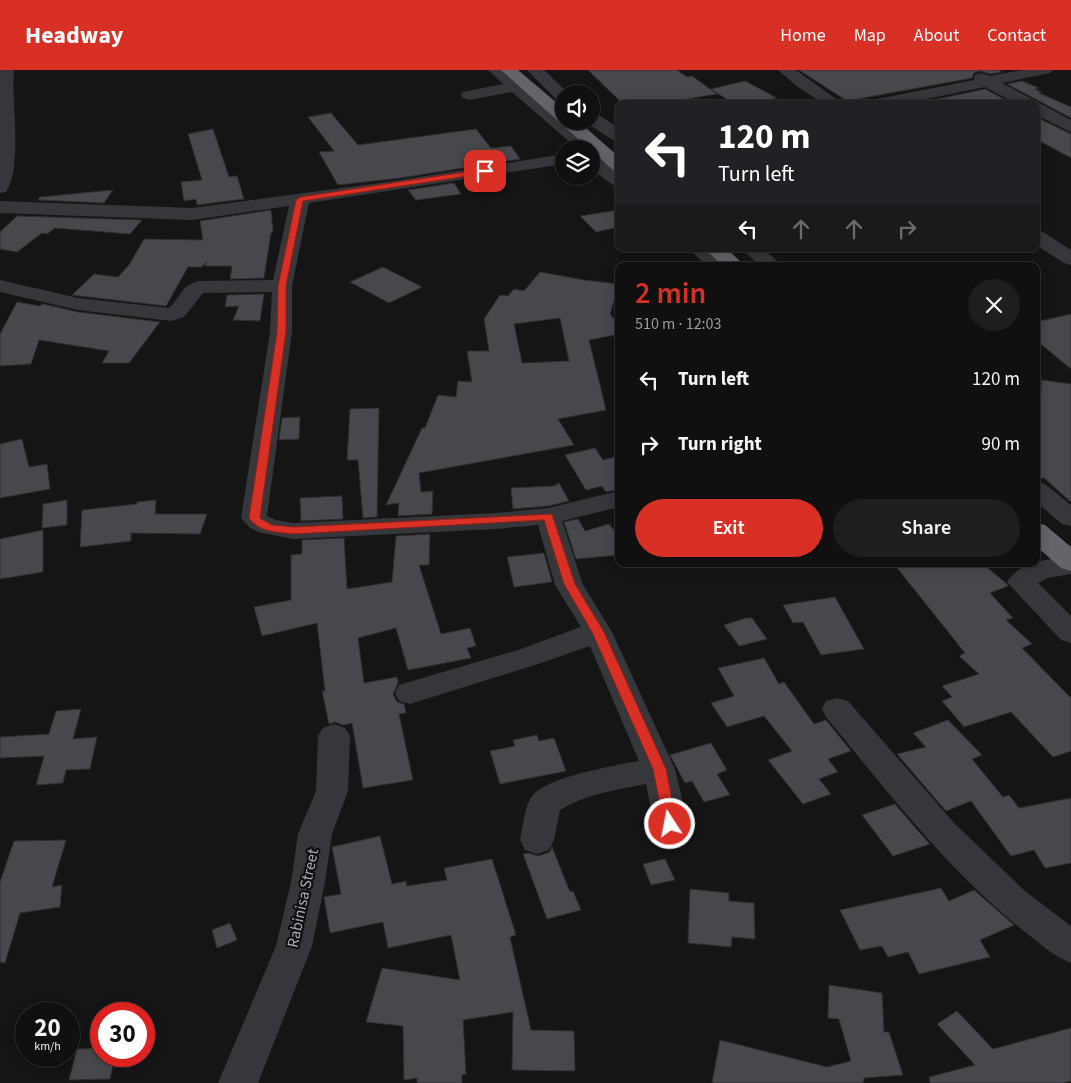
<!DOCTYPE html>
<html lang="en">
<head>
<meta charset="utf-8">
<style>
	:root { --surface:#101010; --page:#1e1e1e; --text:#f1f3f6; --muted:#9c9d9f; --line:#303030; --accent:#d93025 }
	body { margin:0; font-family:"Source Sans 3",sans-serif; background:var(--page); color:var(--text); height:100vh; display:flex; flex-direction:column; font-size:19px; white-space:nowrap }
	* { box-sizing:border-box; margin:0 }
	p { font-size:16px; color:var(--muted) }
	.icon { flex:none; width:28px; height:28px; fill:none; stroke:currentColor; stroke-width:2; stroke-linecap:round; stroke-linejoin:round }
	.map { position:relative; flex:1; overflow:hidden }
	.drawer { position:absolute; left:615px; top:192px; width:425px; height:305px; display:flex; flex-direction:column; background:var(--surface); border-radius:10px; box-shadow:0 2px 12px #0003,0 0 0 1px var(--line) }
	.drawer>* { flex:none }
	.hud { position:absolute; left:615px; top:30px; width:425px; height:152px; border-radius:10px; box-shadow:0 2px 12px #0003,0 0 0 1px var(--line); background:#202124; color:#fff; overflow:hidden }
	.buttons { position:absolute; left:555px; top:15px; display:grid; gap:10px }
	.buttons a { display:grid; place-items:center; width:45px; height:45px; border-radius:50%; background:var(--surface); box-shadow:0 2px 12px #0003,0 0 0 1px var(--line); font-size:25px }
	.speed { position:absolute; left:15px; top:932px; display:flex; gap:10px; font-size:25px; font-weight:700; text-align:center }
	.speed>* { display:grid; place-content:center; width:65px; height:65px; border-radius:50%; background:var(--surface); box-shadow:0 2px 12px #0003,0 0 0 1px var(--line); line-height:1 }
	.speed small { font-size:12px; font-weight:400 }
	.speed .limit { border:8px solid #d22; background:#fff; color:#111 }
	.pin { position:absolute; display:grid; place-items:center; width:42px; height:42px; color:#fff; margin:-21px; border-radius:10px; box-shadow:0 2px 8px #0006 }
	.me { position:absolute; width:55px; margin:-28px; rotate:349deg; stroke-linejoin:round; filter:drop-shadow(0 0 4px #0008) }
	.turn { display:flex; align-items:center; gap:18px; height:105px; padding:0 20px; font-size:22px }
	.turn .icon { width:65px; height:65px; stroke-width:2.5 }
	.turn b { display:block; font-size:35px; line-height:42px }
	.lanes { display:flex; align-items:center; height:48px; padding:0 20px; background:#0003; justify-content:center; gap:25px; direction:ltr }
	.lanes .off { opacity:.35 }
	.round { display:grid; place-items:center; flex:none; width:52px; height:52px; border-radius:26px; background:var(--page) }
	.overview { display:flex; align-items:center; justify-content:space-between; height:85px; padding:0 20px }
	h1 { font-size:30px; font-weight:600; line-height:38px; color:var(--accent) }
	.cta { display:flex; gap:10px; margin-top:auto; padding:10px 20px }
	.cta a { flex:1; height:58px; border-radius:30px; background:var(--accent); color:#fff; font-size:20px; font-weight:600; line-height:58px; text-align:center }
	.cta a+a { background:var(--page); color:var(--text) }
	ul { padding:0; list-style:none }
	li { display:flex; align-items:center; gap:15px; height:65px; padding:0 20px }
	li div { flex:1 }
	li b { display:block; font-size:19px }
	li em { font-style:normal }
	header { display:flex; align-items:center; gap:30px; box-sizing:border-box; height:70px; padding:0 25px; background:var(--accent); color:#fff }
	header strong { font-size:24px }
	nav { display:flex; gap:28px; margin-inline-start:auto; font-size:18px }
	.map>svg:first-child { display:block }
</style>
</head>
<body>
<header>
<strong>Headway</strong>
<nav><a>Home</a><a>Map</a><a>About</a><a>Contact</a></nav>
</header>
<div class="map">
<svg width="1071" height="1013" viewBox="0 0 1071 1013">
	<rect width="100%" height="100%" fill="#151516"/>
	<g fill="#47484b" stroke="#2f2f32" fill-rule="evenodd">
		<polygon points="588,0 677,0 687,7 692,6 717,24 658,34 633,34 627,30 620,31"/>
		<polygon points="799,0 998,0 1002,2 990,4 980,1 974,3 972,8 847,31"/>
		<polygon points="745,11 777,28 747,34 734,34 711,19"/>
		<polygon points="1022,11 1039,18 1035,19 1041,22 1039,23 1071,37 1071,48 1007,14"/>
		<polygon points="985,19 1013,34 934,34 928,31"/>
		<polygon points="331,43 358,75 476,59 491,78 511,76 520,89 400,108 338,115 319,82 334,81 308,47"/>
		<polygon points="1036,47 1071,64 1071,88 1036,69"/>
		<polygon points="213,59 229,107 237,106 244,129 197,135 196,129 184,131 181,112 202,110 188,64"/>
		<polygon points="454,113 461,124 416,130 408,120"/>
		<polygon points="113,120 104,133 38,130 40,127"/>
		<polygon points="271,140 273,162 271,163 264,208 230,209 232,196 205,196 206,192 202,197 188,197 166,236 72,225 94,204 118,207 129,195 144,169 203,170 200,151"/>
		<polygon points="619,140 619,157 596,162 580,146"/>
		<polygon points="17,146 142,150 130,164 55,158 47,164 42,163 17,182 0,179 0,162"/>
		<polygon points="383,197 422,217 389,233 350,212"/>
		<path d="M540,202L584,210L619,214L610,244L619,255V264L589,270L606,340L558,349L574,375L419,403L421,422L433,421L432,444L398,446L399,433L386,435L422,358H425L438,325L456,327L458,311L472,312L467,281H489L484,249L500,225L508,226L514,219L524,221ZM560,248L569,291L522,293L514,254Z"/>
		<polygon points="264,224 260,251 233,250 239,236 225,237 227,225"/>
		<polygon points="17,232 40,236 43,234 78,242 160,252 129,293 102,293 109,281 39,270 31,294 0,296 0,264"/>
		<polygon points="1071,244 1071,299 1036,270 1036,252"/>
		<polygon points="1042,310 1071,314 1071,432 1044,408 1036,409 1036,348 1038,348"/>
		<polygon points="379,338 377,447 363,448 358,390 347,390 350,339"/>
		<polygon points="300,347 299,369 279,370 282,348"/>
		<polygon points="22,369 29,397 47,394 50,419 0,428 0,374"/>
		<polygon points="595,378 603,390 619,386 619,419 606,422 602,416 586,420 565,385"/>
		<polygon points="559,413 569,431 548,436 513,439 511,418 554,416"/>
		<polygon points="342,426 343,449 301,451 300,428"/>
		<polygon points="67,430 67,455 42,458 43,434"/>
		<polygon points="156,430 155,444 207,444 200,464 131,463 131,471 80,477 82,440 137,434 137,432"/>
		<polygon points="578,449 585,461 609,454 619,466 619,485 576,489 564,452"/>
		<polygon points="43,460 43,502 0,509 0,469"/>
		<polygon points="430,464 429,495 419,495 441,564 470,558 476,576 467,578 471,588 408,600 396,558 358,568 364,613 397,607 398,613 393,624 397,632 404,634 406,643 399,644 413,710 363,718 352,653 343,655 335,652 329,654 322,621 325,621 317,553 262,566 254,537 291,530 291,485 302,484 302,470 344,468 347,519 392,512 396,466"/>
		<polygon points="544,483 552,512 514,517 507,487"/>
		<polygon points="894,494 983,494 1007,514 1008,516 990,523 1013,548 1006,550 1032,574 1022,578 1071,628 1071,681 1053,687 1011,642 964,657 942,631 952,627 942,616 979,604 959,586 965,583"/>
		<polygon points="835,527 864,579 821,585 803,552 793,553 783,535"/>
		<polygon points="746,548 752,548 767,569 739,576 724,555"/>
		<polygon points="764,588 779,614 784,612 814,654 826,650 851,681 828,689 838,702 819,709 831,724 803,734 768,690 792,681 764,646 727,657 711,633 734,626 718,598"/>
		<polygon points="81,639 73,669 97,667 90,699 66,700 63,713 36,715 44,686 0,688 0,667 49,664 56,641"/>
		<polygon points="948,650 982,685 972,689 1003,727 1009,725 1019,738 1071,728 1071,793 1045,798 1034,780 1011,786 971,731 946,741 897,684 926,677 913,663"/>
		<polygon points="537,665 539,671 554,668 566,701 500,714 490,681 515,676 513,670"/>
		<polygon points="711,673 727,700 717,704 730,725 704,732 692,711 685,713 670,685"/>
		<polygon points="895,734 918,761 930,774 893,786 862,745"/>
		<polygon points="380,766 392,814 406,811 407,816 447,810 444,798 492,789 516,865 510,867 531,960 574,961 575,1001 512,1000 513,942 463,950 466,1004 462,1005 462,1013 417,1013 417,1008 404,1010 403,956 366,952 382,898 460,910 451,865 388,878 383,852 330,863 324,827 341,824 332,777"/>
		<polygon points="66,770 52,817 62,815 60,837 20,843 5,893 0,892 0,812 14,771"/>
		<polygon points="552,777 570,822 573,821 581,840 547,849 523,784 528,783 538,786 550,782"/>
		<polygon points="665,789 675,810 651,815 643,794"/>
		<polygon points="941,818 949,831 974,820 1014,855 980,870 990,887 919,904 908,882 888,887 882,876 860,880 840,840"/>
		<polygon points="690,819 729,823 729,831 754,833 755,869 732,867 731,877 688,873"/>
		<polygon points="230,853 237,870 217,878 212,860"/>
		<polygon points="829,915 882,923 884,962 889,962 903,1005 864,1008 863,1013 712,1013 720,970 827,997 851,991 839,949 828,948"/>
		<polygon points="957,941 993,979 1071,958 1071,1011 1063,1013 930,1013 929,1007 975,995 937,954"/>
		<polygon points="101,978 101,986 115,986 110,1009 69,1010 77,979"/>
	</g>
	<g fill="none" stroke-linecap="round" stroke-linejoin="round">
		<g fill="#36373b" fill-rule="evenodd">
			<path d="M0,0H14C11,31 23,98 6,122L0,123Z"/>
			<polygon points="488,0 505,0 586,68 591,79 573,79 572,74 512,22 469,30 463,28 461,25 463,22 503,14"/>
			<polygon points="527,0 544,0 569,24 564,24 564,33 558,31"/>
			<polygon points="778,0 796,0 843,34 824,34 798,17"/>
			<polygon points="1022,0 1053,0 1050,3 1002,13 1071,50 1071,62 1036,45 1036,34 1017,34 985,17 902,34 869,34 871,31 877,29 974,10 975,5 981,3 990,6"/>
			<polygon points="591,43 597,44 619,58 619,71 613,70 585,52 591,51"/>
			<path d="M564,84V94L309,133L292,216V262L267,446L276,450L293,453L496,443L548,438L619,421V437L562,451L583,515L612,562L675,699L688,754L683,763L671,767L659,763L654,754L646,714C616,720 586,724 560,740L554,770L549,780L537,784L525,780L520,770C523,757 524,736 533,725C547,707 616,695 639,691L590,576L538,594L410,634L399,631L395,623L399,615L518,580L581,557L555,515L538,455L496,459L293,469L258,462L249,457L241,448L270,262L272,222L203,223L184,247L172,251L78,240L0,222V210L78,228L169,238C181,227 180,216 199,211L273,210L289,136L192,150L0,143V131L192,138L394,111Z"/>
			<polygon points="591,86 597,87 619,102 619,116 613,115 591,99"/>
			<polygon points="1036,160 1043,162 1071,180 1071,195 1064,193 1036,175"/>
			<polygon points="689,179 711,179 729,196 707,196"/>
			<polygon points="742,179 764,179 782,196 760,196"/>
			<polygon points="1036,411 1045,414 1071,435 1071,456 1062,454 1036,432"/>
			<path d="M1071,486V504L1047,508L1038,513L1071,546V573L1061,570L1007,512C1021,490 1048,490 1071,486Z"/>
			<path d="M837,628L848,631L955,754L1025,821L1071,856V893C1053,886 1039,873 1024,861C948,801 888,722 826,647L822,639L826,631Z"/>
			<polygon points="334,654 345,658 350,666 348,721 332,764 325,812 312,876 258,1013 218,1013 276,876 291,812 298,764 316,721 318,666 323,658"/>
		</g>
		<g fill="#63656b" fill-rule="evenodd">
			<polygon points="501,0 518,0 564,39 564,51 578,51 619,87 619,101 613,100"/>
			<polygon points="705,179 727,179 745,196 723,196"/>
			<polygon points="1036,453 1045,455 1071,477 1071,501 1061,498 1036,476"/>
		</g>
	</g>
	<path fill="#d93025" stroke="#8d1f18" d="M485,99L488,100V103L303,131L286,216V262L260,448L272,455L294,457L552,444L575,514L604,562L666,699L677,754L675,757L670,759L666,757L664,754L653,699L592,562L564,514L544,450L294,464C277,462 260,463 249,448L277,262L278,216L296,130L300,127Z"/>
	<g text-anchor="middle" stroke-width="4.5" stroke-linejoin="round" paint-order="stroke">
		<g font-size="16" fill="#a8adb5" stroke="#101011">
			<text transform="translate(302 828) rotate(-78)" y="6">Rabinisa Street</text>
		</g>
	</g>
</svg>
<div class="buttons">
<a><svg class="icon" aria-label="sound" viewBox="0 0 24 24"><path d="M4 9h4l5-4v14l-5-4H4zM17 9q2 3 0 6"/></svg></a>
<a><svg class="icon" aria-label="layers" viewBox="0 0 24 24"><path d="M12 4l9 5-9 5-9-5zM3 14l9 5 9-5"/></svg></a>
</div>
<div class="speed"><div>20<small>km/h</small></div><div class="limit">30</div></div>
<div class="pin" style="left:485px;top:101px;background:#d93025"><svg class="icon" aria-label="arrive" viewBox="0 0 24 24"><path d="M6 21V4h12l-3 4 3 4H6"/></svg></div>
<svg class="me" style="left:670px;top:754px" viewBox="-20 -20 40 40"><circle r="17" fill="#d93025" stroke="#fff" stroke-width="3"/><path d="M0-11L8 9 0 5-8 9z" fill="#fff"/></svg>
<div class="hud">
<div class="turn"><svg class="icon" aria-label="left" viewBox="0 0 24 24"><path d="M17 20v-9H6M10 6l-5 5 5 5"/></svg><div><b>120 m</b>Turn left</div></div>
<div class="lanes"><svg class="icon" aria-label="left" viewBox="0 0 24 24"><path d="M17 20v-9H6M10 6l-5 5 5 5"/></svg><svg class="icon off" aria-label="ahead" viewBox="0 0 24 24"><path d="M12 20V5M6 11l6-6 6 6"/></svg><svg class="icon off" aria-label="ahead" viewBox="0 0 24 24"><path d="M12 20V5M6 11l6-6 6 6"/></svg><svg class="icon off" aria-label="right" viewBox="0 0 24 24"><path d="M7 20v-9h11M14 6l5 5-5 5"/></svg></div>
</div>
<section class="drawer">
<div class="overview"><div><h1>2 min</h1><p>510 m · 12:03</p></div><a class="round"><svg class="icon" aria-label="close" viewBox="0 0 24 24"><path d="M6 6l12 12M18 6L6 18"/></svg></a></div>
<ul>
<li><svg class="icon" aria-label="left" viewBox="0 0 24 24"><path d="M17 20v-9H6M10 6l-5 5 5 5"/></svg><div><b>Turn left</b></div><em>120 m</em></li>
<li><svg class="icon" aria-label="right" viewBox="0 0 24 24"><path d="M7 20v-9h11M14 6l5 5-5 5"/></svg><div><b>Turn right</b></div><em>90 m</em></li>
</ul>
<div class="cta"><a>Exit</a><a>Share</a></div>
</section>
</div>
</body>
</html>
